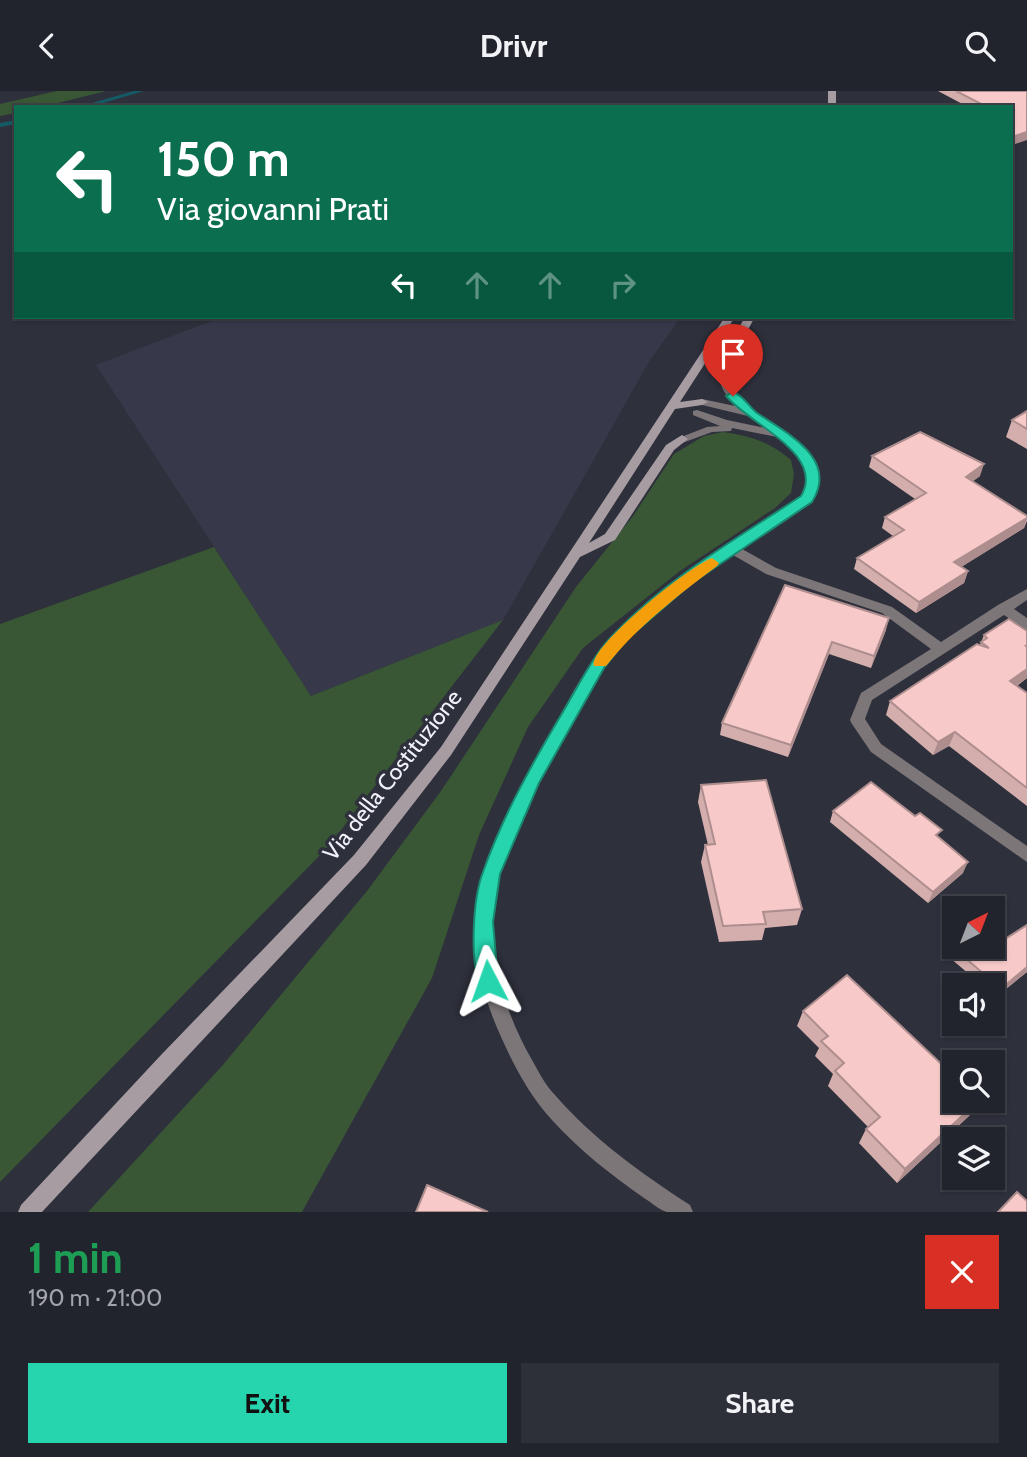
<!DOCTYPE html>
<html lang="en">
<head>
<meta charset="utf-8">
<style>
	:root { --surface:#22242d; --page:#2e3039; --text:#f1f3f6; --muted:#a2a4aa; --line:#3f4149; --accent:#26d5ae }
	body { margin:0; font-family:Cabin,sans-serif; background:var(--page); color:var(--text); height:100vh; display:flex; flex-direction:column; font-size:26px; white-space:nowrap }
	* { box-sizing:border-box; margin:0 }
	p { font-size:23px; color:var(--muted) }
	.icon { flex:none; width:38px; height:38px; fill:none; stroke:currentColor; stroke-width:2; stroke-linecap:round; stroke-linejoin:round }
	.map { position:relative; height:1121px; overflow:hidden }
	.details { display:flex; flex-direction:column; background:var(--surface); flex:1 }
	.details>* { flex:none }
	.top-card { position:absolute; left:14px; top:14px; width:999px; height:214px; border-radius:0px; box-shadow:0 2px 5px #0004,0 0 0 2px var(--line); background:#0b6e4f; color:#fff; overflow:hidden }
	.needle { width:46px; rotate:42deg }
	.fabs { position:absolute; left:942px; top:805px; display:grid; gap:14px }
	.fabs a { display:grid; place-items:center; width:63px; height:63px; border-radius:0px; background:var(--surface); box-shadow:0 2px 5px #0004,0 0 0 2px var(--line); font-size:35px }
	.pin { position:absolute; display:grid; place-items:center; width:60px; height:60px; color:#fff; margin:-72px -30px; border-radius:50% 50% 50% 0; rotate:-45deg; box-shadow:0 0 7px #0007 }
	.pin .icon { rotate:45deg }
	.me { position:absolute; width:77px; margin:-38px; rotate:356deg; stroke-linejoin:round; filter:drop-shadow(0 0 5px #0008) }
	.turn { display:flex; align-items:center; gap:24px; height:147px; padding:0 28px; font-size:32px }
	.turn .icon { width:91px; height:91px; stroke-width:2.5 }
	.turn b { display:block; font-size:49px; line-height:60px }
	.lanes { display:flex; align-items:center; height:66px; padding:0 28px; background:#0003; justify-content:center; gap:35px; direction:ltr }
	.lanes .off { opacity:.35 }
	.round { display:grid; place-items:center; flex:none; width:74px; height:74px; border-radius:0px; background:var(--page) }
	.overview { display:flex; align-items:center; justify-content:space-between; height:119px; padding:0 28px }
	h1 { font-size:42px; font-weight:700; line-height:52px; color:#1e9e55 }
	.action { display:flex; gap:14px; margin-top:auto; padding:14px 28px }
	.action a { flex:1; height:80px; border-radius:0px; background:var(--accent); color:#111; font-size:28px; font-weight:700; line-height:80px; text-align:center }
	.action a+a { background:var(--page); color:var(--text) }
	header { display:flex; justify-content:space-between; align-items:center; height:91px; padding:0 28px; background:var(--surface); font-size:32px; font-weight:700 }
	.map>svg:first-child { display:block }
</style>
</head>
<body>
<header><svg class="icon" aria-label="back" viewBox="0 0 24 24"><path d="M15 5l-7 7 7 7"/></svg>Drivr<svg class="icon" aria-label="search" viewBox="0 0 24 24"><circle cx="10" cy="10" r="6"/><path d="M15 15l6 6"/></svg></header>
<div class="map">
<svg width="1027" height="1121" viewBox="0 0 1027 1121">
	<rect width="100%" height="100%" fill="#2e303c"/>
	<polygon fill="#37394b" points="222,226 681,226 650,269 503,529 311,605 96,274"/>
	<g fill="#395735">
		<polygon points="57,0 106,0 42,16 16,16 16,22 0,25 0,13"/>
		<path d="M723,341C751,345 770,351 791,369L794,383L791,402L775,417L680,480L583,557L528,636L479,744L432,887L302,1121H88L222,975L367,800L441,700L576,496L633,425L674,363L704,345Z"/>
		<polygon points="214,456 311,605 503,529 328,756 0,1091 0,533"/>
	</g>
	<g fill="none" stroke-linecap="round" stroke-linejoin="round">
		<g fill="#135c65" fill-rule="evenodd">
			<polygon points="134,0 144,0 89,16 78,16"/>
			<polygon points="16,29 16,33 0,36 0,32"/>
		</g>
		<path fill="#7d7679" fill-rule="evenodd" d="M728,262L733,265C706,331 853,342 813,408C808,417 754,450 742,458L776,477L892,516L941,551L998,514L1027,498V509L1014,518L1027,527V539L1004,524L872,609L865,628L881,653L1027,755V771L871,661L852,633L850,629L861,602L931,558L882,522L766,483L733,464C687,495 637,528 605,574C585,603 570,635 553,666C532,703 510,740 500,781C483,847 499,911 532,969C539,981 545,994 555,1004C593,1048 641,1082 690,1114L693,1121C685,1121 675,1121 667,1121C659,1119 651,1111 644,1107C611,1084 579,1059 552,1029C530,1005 515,977 502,948C447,830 488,755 546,650C568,612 586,571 618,540C672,486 739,448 801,406L807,387L802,369L790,356L777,346L732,337L731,340L712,341L682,352L676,348L707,336L720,335L693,324V320L697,319L727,329L765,337L748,325L698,313L696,311L702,308L735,315C721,299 714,286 723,265Z"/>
		<g fill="#a79ca2" fill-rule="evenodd">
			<rect x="828" y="0" width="8" height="16"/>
			<polygon points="725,226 735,226 680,311 702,308 708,311 702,314 675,318 589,452 605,443 666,354 682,344 688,348 674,359 615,449 580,466 451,664 366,774 42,1121 18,1121 21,1114 161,964 354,764 441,656"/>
			<polygon points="745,226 755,226 732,267 724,267 723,265"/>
		</g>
	</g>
	<g fill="#d4aead">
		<polygon points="938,0 1027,0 1012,16 968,16"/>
		<polygon points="1027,320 1027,358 1006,346 1012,329"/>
		<polygon points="872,365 980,385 973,390 1027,425 1027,430 1024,437 961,476 968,480 964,492 916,522 854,478 857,467 893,445 882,437 885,426 915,408 869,376"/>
		<polygon points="785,494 886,539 871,577 829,563 788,666 720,644 722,632"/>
		<polygon points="1027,540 1027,587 1017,595 1027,602 1027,715 949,655 933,664 886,624 890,610 980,554 984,544"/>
		<polygon points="701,694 802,818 797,834 765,837 762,849 719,851 701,771 705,754 708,754 698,711"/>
		<polygon points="833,720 939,747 963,782 928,812 830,731"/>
		<polygon points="955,858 1027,881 996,906 992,903 992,894 982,894 950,867"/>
		<polygon points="803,920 979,1010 970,1024 897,1092 859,1052 866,1038 868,1036 828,995 833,983 815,965 819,957 797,935"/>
	</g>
	<g fill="#ad8d8d">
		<polygon points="1027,41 1027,49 1012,54 1012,46"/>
		<polygon points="984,373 980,385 962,398 966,386"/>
		<polygon points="1027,427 1024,437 950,483 954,471"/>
		<polygon points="968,480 964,492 916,522 919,511"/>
		<polygon points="889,527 886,539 871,577 874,565"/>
		<polygon points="832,551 829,563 788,666 791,654"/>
		<polygon points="1027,578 1027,587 1004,603 1010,590"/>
		<polygon points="955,641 949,655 933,664 938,651"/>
		<polygon points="968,771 963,782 928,812 933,801"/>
		<polygon points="1027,876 1027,881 996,906 1001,898"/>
		<polygon points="979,1010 970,1024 897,1092 905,1078"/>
	</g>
	<g fill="#f7cac9" stroke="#ad8d8d" stroke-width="2">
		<polygon points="956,0 1027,0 1027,41 1012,46 1012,16 987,16"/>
		<polygon points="1027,320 1027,338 1012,329"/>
		<polygon points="920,341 984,373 966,386 1027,425 1027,427 954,471 968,480 919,511 857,467 904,439 885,426 926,402 872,365"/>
		<polygon points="785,494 889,527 874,565 832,551 791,654 722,632"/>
		<polygon points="1009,528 1027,540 1027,555 1026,555 1027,556 1027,578 1010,590 1027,602 1027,697 955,641 938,651 890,610 977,553 989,557 981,551 987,547 984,544"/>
		<polygon points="766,689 802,818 763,821 766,833 723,835 705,754 715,753 701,694"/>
		<polygon points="871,691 915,725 920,722 942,739 936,744 968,771 933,801 833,720"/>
		<polygon points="1027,834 1027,876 1001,898 955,858 957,856 992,856 992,853 994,855"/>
		<polygon points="847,884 954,985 954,1010 978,1010 905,1078 866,1038 880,1026 835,980 844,972 821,950 828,945 803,920"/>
		<polygon points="427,1094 488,1121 416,1121"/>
		<polygon points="1017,1101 1027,1110 1027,1121 998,1121"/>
	</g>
	<path fill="#26d5ae" stroke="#198a71" stroke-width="2" d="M733,301C743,304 749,316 757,322C788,343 839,368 812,411L692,492L626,549L604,577L539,692L500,783L493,831L498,890L495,896L488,899L481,896C469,870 473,807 483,781C503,724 533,671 564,619C580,592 594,562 617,540C670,485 738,447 801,405C826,363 749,333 726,305Z"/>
	<path fill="#f59e0b" d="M712,467L719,472L717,475C676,506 638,535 606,575H594C587,557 692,473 712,467Z"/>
	<g text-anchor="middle" stroke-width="7" stroke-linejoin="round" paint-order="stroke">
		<g font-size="23" fill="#f0f1f9" stroke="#2e303c">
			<text transform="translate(392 684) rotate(-52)" y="8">Via della Costituzione</text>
		</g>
	</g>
</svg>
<div class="fabs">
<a><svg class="needle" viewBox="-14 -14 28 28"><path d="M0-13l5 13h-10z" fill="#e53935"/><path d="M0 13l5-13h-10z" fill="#a2a4aa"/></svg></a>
<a><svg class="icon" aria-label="sound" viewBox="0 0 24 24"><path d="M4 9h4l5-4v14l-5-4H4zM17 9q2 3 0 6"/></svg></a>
<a><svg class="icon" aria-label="search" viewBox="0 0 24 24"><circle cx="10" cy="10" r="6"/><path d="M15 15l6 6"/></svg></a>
<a><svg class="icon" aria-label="layers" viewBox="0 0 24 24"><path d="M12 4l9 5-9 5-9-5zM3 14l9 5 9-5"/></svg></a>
</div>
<div class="pin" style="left:733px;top:305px;background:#d93025"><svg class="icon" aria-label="arrive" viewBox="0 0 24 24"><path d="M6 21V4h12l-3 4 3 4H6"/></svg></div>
<svg class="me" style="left:488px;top:890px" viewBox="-20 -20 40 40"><path d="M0-17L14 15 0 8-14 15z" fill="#26d5ae" stroke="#fff" stroke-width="4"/></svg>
<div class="top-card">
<div class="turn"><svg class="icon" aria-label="left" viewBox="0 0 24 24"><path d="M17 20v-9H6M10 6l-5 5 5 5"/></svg><div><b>150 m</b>Via giovanni Prati</div></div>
<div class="lanes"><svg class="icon" aria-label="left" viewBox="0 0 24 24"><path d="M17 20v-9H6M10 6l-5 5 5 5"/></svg><svg class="icon off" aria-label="ahead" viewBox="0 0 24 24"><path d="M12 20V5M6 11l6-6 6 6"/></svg><svg class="icon off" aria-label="ahead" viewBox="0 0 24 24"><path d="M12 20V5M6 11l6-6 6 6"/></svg><svg class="icon off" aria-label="right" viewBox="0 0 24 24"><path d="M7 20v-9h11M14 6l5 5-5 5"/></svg></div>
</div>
</div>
<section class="details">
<div class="overview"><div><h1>1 min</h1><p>190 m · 21:00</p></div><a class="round" style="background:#d93025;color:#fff"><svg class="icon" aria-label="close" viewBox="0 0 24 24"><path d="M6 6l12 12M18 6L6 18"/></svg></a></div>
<div class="action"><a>Exit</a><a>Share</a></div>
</section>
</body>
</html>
